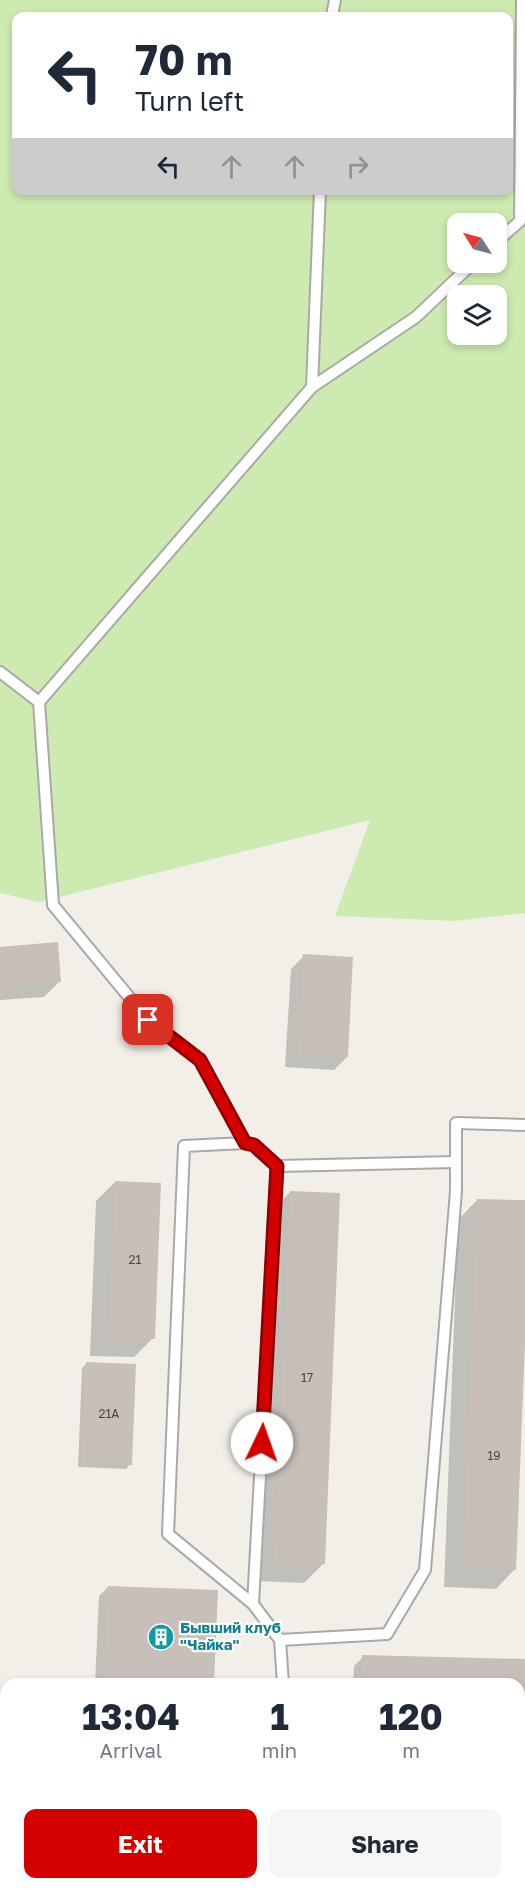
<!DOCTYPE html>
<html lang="en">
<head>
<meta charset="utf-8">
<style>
	:root { --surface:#fff; --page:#f6f6f7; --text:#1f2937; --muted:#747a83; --accent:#d40000 }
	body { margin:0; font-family:"Golos Text",sans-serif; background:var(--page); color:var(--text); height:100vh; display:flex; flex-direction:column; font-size:22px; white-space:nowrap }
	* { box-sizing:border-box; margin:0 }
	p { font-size:20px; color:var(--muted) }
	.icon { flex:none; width:33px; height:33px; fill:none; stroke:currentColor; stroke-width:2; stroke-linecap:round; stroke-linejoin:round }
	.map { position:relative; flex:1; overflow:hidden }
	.panel { position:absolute; left:0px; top:1678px; width:525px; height:212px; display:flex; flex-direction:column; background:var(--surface); border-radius:18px 18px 0 0; box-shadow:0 3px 9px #0003 }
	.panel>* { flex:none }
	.guide { position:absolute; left:12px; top:12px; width:501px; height:183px; border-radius:12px; box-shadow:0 3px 9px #0003; background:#fff; color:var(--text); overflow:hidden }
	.needle { width:39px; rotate:306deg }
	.fabs { position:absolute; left:447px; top:213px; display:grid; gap:12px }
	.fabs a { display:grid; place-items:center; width:60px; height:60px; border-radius:12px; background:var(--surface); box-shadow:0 3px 9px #0003; font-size:30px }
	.pin { position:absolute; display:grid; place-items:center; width:51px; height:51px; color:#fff; margin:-26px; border-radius:12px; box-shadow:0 3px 9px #0006 }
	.me { position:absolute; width:66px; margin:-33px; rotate:3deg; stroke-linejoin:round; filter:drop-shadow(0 0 4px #0008) }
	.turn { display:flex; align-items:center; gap:21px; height:126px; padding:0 24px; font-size:27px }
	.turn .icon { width:78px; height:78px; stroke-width:2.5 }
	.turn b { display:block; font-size:42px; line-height:51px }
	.lanes { display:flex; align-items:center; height:57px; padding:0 24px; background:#0003; justify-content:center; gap:30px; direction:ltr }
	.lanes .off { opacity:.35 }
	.eta { display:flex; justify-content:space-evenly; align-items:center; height:102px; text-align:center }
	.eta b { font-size:36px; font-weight:700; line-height:42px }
	.action { display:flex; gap:12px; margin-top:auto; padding:12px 24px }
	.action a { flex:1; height:69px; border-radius:12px; background:var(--accent); color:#fff; font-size:24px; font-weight:700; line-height:69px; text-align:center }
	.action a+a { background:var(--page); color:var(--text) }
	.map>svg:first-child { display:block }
</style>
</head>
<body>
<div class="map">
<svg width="525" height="1889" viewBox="0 0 525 1889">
	<rect width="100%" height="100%" fill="#f2efe9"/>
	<path fill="#cdebb0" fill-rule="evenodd" d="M0,0H525V913L455,921L335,916L370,820L39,902L0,893ZM16,16H508V190H16ZM458,224H496V262H458ZM458,296H496V334H458Z"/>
	<g fill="#0003">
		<polygon points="0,948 60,981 44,997 0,1000"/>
		<polygon points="304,956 347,1057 334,1070 285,1067 291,969"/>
		<polygon points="115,1182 153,1338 134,1357 90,1356 96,1201"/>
		<polygon points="290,1192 323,1564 304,1583 256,1581 271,1212"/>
		<polygon points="477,1200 525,1202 525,1304 515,1569 496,1589 444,1587 458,1220"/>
		<polygon points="86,1364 130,1464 126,1469 78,1467 82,1368"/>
		<polygon points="108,1587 217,1591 213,1684 95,1684 99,1596"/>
		<polygon points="363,1657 525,1661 525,1723 519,1723 519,1684 353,1684 354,1666"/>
	</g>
	<g fill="#c7bfb8">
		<polygon points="58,942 61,982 0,987 0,947"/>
		<polygon points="303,954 353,957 348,1057 298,1055"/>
		<polygon points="115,1181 161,1183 155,1339 108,1337"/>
		<polygon points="290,1191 340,1193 325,1564 274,1562"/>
		<polygon points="477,1199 525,1200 525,1343 516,1570 463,1568"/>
		<polygon points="86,1362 136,1364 132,1465 82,1463"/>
		<polygon points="108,1586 218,1590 214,1684 103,1684"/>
		<polygon points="362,1655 525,1659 525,1714 519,1714 519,1684 362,1684"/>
	</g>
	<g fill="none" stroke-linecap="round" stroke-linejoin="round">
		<defs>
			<g id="lane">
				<polyline points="332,16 335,0"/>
				<polyline points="496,242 520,221 522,0"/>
				<polyline points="312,387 320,190"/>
				<polyline points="0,672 39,702"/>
				<polyline points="245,1143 253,1145 277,1166 456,1162"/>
				<polyline points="253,1604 277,1166"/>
				<polyline points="280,1640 387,1634 425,1570 456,1191 456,1123 525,1125"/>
				<polyline points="283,1684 280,1640 253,1604 168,1534 184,1146 245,1143 200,1060 148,1020 53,905 39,702 312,387 416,317 474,262"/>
				<polyline points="295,1884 295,1889"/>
			</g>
			<polyline id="street" points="501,1889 525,1886"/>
		</defs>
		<use href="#lane" stroke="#a9a9a9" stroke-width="14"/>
		<use href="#street" stroke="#a9a9a9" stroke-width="24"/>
		<use href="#lane" stroke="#fff" stroke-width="10"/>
		<use href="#street" stroke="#fff" stroke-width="21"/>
	</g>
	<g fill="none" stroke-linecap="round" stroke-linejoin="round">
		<defs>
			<polyline id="route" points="148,1020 200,1060 245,1143 254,1145 277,1166 262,1443"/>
		</defs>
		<use href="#route" stroke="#8a0000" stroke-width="15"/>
		<use href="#route" stroke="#d40000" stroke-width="10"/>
	</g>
	<defs>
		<symbol id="building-disc" viewBox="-11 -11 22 22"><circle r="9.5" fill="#0f9aa8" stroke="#fff"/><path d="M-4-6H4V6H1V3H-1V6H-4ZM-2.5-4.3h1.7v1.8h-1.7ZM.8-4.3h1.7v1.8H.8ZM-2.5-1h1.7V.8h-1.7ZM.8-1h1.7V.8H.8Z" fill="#fff"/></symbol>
	</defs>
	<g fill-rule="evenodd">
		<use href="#building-disc" x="146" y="1622" width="30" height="30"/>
	</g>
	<g text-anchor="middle" stroke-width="4.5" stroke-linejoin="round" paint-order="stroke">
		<g font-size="12" fill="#4b4948">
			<text x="135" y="1264">21</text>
			<text x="307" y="1382">17</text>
			<text x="109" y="1418">21А</text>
			<text x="494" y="1460">19</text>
		</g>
		<g font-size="15" font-weight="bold" fill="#0d838f" stroke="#fff" text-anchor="start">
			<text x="180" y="1633">Бывший клуб<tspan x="180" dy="17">"Чайка"</tspan></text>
		</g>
	</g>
</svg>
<div class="fabs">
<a><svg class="needle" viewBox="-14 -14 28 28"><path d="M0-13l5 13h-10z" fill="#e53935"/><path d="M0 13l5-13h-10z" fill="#747a83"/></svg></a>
<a><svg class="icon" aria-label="layers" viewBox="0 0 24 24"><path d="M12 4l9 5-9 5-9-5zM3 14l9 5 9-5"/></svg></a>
</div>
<div class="pin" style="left:148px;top:1020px;background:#d93025"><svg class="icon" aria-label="arrive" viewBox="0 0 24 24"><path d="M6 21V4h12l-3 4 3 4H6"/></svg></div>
<svg class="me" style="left:262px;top:1443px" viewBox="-20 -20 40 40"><circle r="19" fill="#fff"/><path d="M0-13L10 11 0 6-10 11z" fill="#d40000"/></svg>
<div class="guide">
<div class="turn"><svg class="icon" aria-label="left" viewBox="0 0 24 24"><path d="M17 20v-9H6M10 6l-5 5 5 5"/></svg><div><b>70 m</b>Turn left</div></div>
<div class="lanes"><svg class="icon" aria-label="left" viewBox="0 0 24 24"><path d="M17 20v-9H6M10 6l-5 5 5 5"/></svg><svg class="icon off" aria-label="ahead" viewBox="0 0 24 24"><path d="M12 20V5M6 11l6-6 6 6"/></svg><svg class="icon off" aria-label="ahead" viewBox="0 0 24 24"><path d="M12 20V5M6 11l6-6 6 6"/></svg><svg class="icon off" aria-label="right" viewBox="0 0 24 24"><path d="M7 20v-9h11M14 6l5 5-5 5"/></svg></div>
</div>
<section class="panel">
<div class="eta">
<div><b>13:04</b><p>Arrival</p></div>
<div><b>1</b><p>min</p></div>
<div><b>120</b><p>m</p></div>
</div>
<div class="action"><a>Exit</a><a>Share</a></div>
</section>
</div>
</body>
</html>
